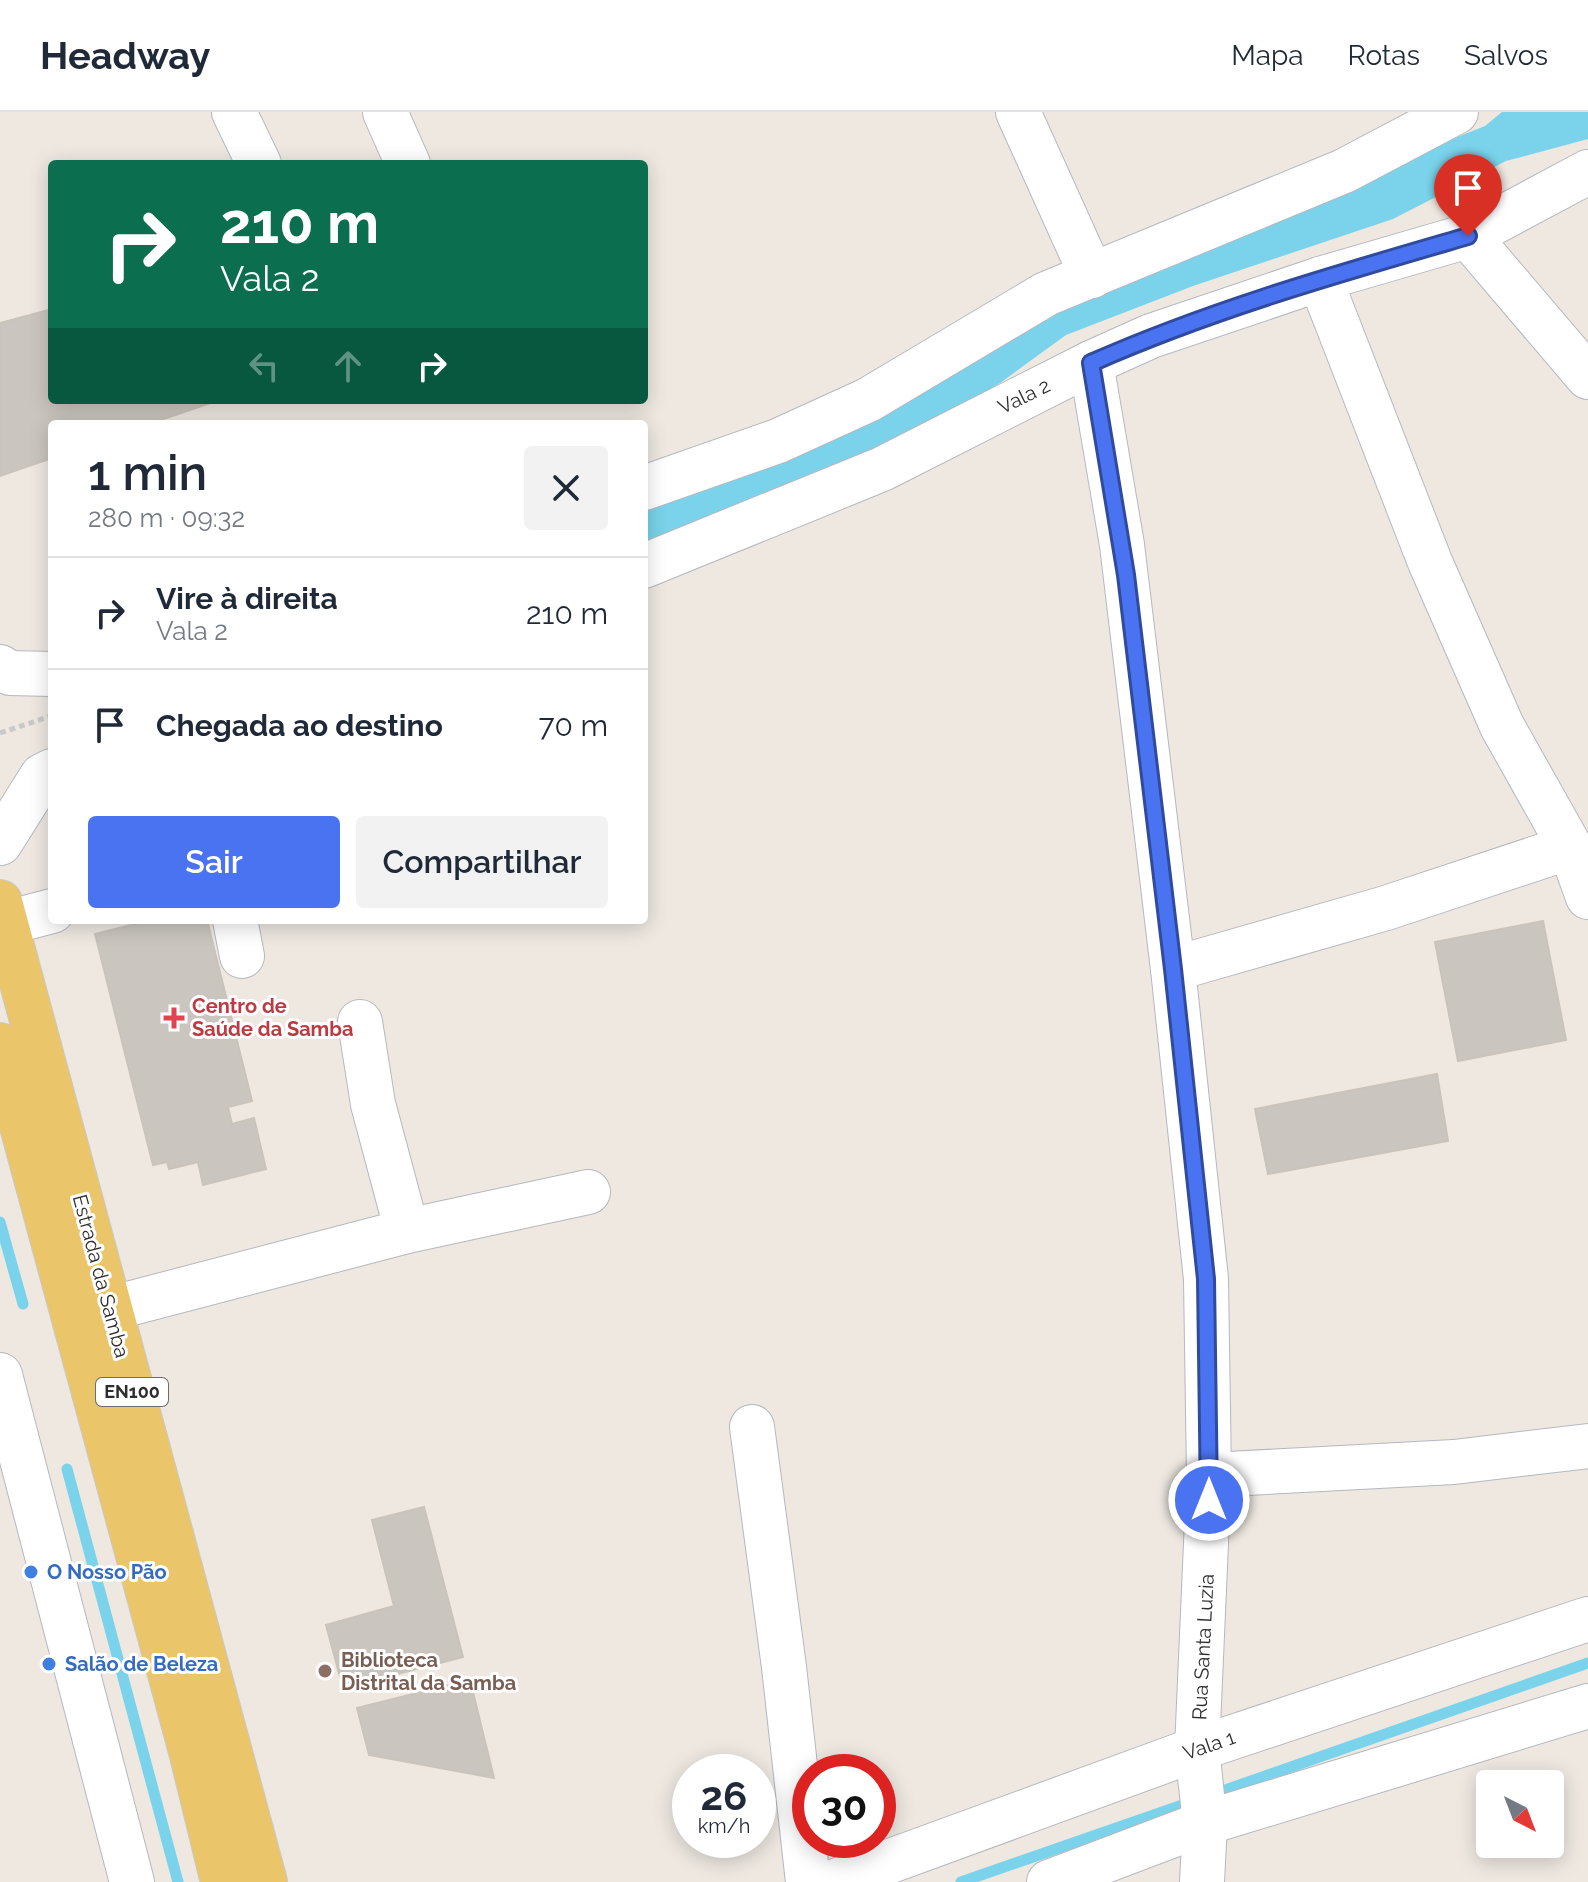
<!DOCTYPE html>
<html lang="pt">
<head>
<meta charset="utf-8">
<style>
	:root { --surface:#fff; --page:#f2f2f3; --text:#1f2937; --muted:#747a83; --line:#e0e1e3; --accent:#4a73f2 }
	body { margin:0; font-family:Raleway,sans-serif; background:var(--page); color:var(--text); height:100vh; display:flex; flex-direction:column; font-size:30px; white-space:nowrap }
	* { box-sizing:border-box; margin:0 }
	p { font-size:26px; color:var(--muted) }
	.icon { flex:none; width:44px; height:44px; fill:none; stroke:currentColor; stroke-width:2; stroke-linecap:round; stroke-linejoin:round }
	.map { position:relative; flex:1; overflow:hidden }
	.drawer { position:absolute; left:48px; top:308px; width:600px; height:504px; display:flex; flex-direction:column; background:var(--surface); border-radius:8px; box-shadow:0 4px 20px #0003 }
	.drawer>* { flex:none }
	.hud { position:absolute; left:48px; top:48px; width:600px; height:244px; border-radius:8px; box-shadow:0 4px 20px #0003; background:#0b6e4f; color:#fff; overflow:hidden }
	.needle { width:52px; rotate:138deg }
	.tools { position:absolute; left:1476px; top:1658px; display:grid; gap:16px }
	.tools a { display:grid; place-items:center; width:88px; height:88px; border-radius:8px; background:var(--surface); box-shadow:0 4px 20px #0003; font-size:40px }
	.speed { position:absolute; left:672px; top:1642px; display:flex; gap:16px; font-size:40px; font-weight:700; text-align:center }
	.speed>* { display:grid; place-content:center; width:104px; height:104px; border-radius:50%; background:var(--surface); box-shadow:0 4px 20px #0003; line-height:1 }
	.speed small { font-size:20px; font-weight:400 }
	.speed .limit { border:12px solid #d22; background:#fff; color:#111 }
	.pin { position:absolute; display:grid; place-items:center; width:68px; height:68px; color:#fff; margin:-82px -34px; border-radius:50% 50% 50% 0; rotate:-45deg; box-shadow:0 0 8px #0007 }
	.pin .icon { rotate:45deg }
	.me { position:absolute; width:88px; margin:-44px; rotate:0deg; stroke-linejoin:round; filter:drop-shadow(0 0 6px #0008) }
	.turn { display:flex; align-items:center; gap:28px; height:168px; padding:0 40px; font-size:36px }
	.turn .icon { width:104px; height:104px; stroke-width:2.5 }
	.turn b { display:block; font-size:56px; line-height:68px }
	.lanes { display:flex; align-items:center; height:76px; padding:0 40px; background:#0003; justify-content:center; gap:40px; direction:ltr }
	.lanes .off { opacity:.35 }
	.round { display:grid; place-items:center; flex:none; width:84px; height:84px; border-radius:8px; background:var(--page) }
	.overview { display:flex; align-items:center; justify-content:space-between; height:136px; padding:0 40px }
	h1 { font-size:48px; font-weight:600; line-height:60px }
	.cta { display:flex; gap:16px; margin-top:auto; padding:16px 40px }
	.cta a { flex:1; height:92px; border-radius:8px; background:var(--accent); color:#fff; font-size:32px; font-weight:600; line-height:92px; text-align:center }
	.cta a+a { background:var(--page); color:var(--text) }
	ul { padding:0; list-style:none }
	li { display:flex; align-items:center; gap:24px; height:112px; padding:0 40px; border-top:2px solid var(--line) }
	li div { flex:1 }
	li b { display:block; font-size:30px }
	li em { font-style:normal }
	header { display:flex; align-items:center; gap:48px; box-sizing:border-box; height:112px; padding:0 40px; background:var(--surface); border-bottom:2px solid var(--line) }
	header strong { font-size:38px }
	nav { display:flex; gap:44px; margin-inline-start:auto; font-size:28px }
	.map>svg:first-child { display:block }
</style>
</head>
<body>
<header>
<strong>Headway</strong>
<nav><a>Mapa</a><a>Rotas</a><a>Salvos</a></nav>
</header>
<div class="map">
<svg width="1588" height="1770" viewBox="0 0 1588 1770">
	<rect width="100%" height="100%" fill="#eee8e1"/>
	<polygon fill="#7ad3ea" points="1502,0 1588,0 1588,27 1506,49 1393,107 1193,174 1066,223 1000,271 893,335 644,435 644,381 1044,191 1485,14"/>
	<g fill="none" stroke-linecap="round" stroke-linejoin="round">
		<g stroke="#7ad3ea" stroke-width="11">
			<polyline points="0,1110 23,1192"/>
			<polyline points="67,1357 178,1770"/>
			<polyline points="1211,1683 1588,1551"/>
			<polyline points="961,1770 1194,1689"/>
		</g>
	</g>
	<g fill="#cac6bf" stroke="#cac3ba" stroke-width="2">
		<polygon points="52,197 52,288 219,288 149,312 52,312 52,346 0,364 0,211"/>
		<polygon points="151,808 207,808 252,989 228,995 232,1012 254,1006 266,1057 203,1073 198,1050 169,1057 167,1050 153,1053 95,822"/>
		<polygon points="1543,809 1566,928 1458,949 1435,830"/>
		<polygon points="1437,962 1448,1029 1268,1062 1255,997"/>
		<polygon points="424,1395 463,1545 343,1576 326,1513 394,1494 372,1408"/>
		<polygon points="470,1568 494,1666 369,1643 357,1596"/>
	</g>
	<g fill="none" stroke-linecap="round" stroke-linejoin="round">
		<defs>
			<g id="minor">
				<polyline points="234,0 259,52"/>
				<polyline points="385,0 408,52"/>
				<polyline points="1018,0 1092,164"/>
				<polyline points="1468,124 1588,265"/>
				<polyline points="1320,167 1430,450 1502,614 1570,735 1588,785"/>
				<polyline points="1091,251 1122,433 1173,857 1206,1167 1209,1363 1197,1637 1205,1711 1202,1770"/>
				<polyline points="644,376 778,329 868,288 1046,182 1344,59 1456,0"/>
				<polyline points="644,454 882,357 1091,251 1151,224 1320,167 1468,124 1588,60"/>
				<polyline points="0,555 10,561 52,562"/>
				<polyline points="0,731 42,664 52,659"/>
				<polyline points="235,808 242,844"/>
				<polyline points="6,811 52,799"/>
				<polyline points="1173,857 1386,796 1570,735"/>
				<polyline points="360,910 373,992 407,1119"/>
				<polyline points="109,1197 407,1119 588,1080"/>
				<polyline points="0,1263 132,1770"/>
				<polyline points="752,1315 784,1555 808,1770"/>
				<polyline points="1209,1363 1454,1350 1588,1334"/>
				<polyline points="833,1770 1197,1637 1588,1507"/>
				<polyline points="1049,1770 1205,1711 1588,1594"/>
			</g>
			<g id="major">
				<polyline points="0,790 265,1770"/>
				<polyline points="0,933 192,1643 223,1770"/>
			</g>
		</defs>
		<use href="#minor" stroke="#b4b8c0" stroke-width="46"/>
		<use href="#major" stroke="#c9c9c9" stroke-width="46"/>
		<polyline stroke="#c9c9c9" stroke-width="5" stroke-dasharray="6 4" stroke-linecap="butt" points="0,621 51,604"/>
		<use href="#minor" stroke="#fff" stroke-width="44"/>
		<use href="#major" stroke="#ebc569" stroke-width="44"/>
	</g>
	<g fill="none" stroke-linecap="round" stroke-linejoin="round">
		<defs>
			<path id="route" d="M1209,1388L1206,1167L1173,857L1126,463L1091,251C1213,197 1341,161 1468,124"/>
		</defs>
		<use href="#route" stroke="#304b9d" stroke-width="20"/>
		<use href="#route" stroke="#4a73f2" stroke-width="14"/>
	</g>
	<path fill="#e0444e" stroke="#fff" stroke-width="3" d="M170 894h8v8h8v8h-8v8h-8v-8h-8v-8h8z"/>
	<g fill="#3f7fe0" stroke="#fff" stroke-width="3">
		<circle cx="31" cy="1460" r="8"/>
		<circle cx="49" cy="1552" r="8"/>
	</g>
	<circle fill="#8d6e63" stroke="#fff" stroke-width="3" cx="325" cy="1559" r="8"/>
	<g text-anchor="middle" stroke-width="6" stroke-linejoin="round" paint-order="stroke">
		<rect fill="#fff" stroke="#6d6d6d" stroke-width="2" x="96" y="1266" width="72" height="28" rx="6"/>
		<g font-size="18" font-weight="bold" fill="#2e2e2e">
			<text x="132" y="1286">EN100</text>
		</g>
		<g font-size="20" fill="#2e2e2e" stroke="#fff">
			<text transform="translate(1024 284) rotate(-26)" y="7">Vala 2</text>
			<text transform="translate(101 1164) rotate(75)" y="7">Estrada da Samba</text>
			<text transform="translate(1203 1535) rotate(-87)" y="7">Rua Santa Luzia</text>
			<text transform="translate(1209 1633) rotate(-19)" y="7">Vala 1</text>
		</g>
		<g font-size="20" font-weight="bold" fill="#be3a42" stroke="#fff" text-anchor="start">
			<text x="192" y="901">Centro de<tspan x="192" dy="23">Saúde da Samba</tspan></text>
		</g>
		<g font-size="20" font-weight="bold" fill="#366cbe" stroke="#fff" text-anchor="start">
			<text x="47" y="1467">O Nosso Pão</text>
			<text x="65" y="1559">Salão de Beleza</text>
		</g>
		<g font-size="20" font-weight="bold" fill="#785e54" stroke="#fff" text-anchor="start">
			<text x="341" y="1555">Biblioteca<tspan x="341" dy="23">Distrital da Samba</tspan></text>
		</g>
	</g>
</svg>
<div class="tools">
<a><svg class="needle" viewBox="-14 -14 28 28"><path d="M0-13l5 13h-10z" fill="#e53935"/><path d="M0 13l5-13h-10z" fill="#747a83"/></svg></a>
</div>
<div class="speed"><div>26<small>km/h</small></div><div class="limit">30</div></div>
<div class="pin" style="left:1468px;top:124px;background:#d93025"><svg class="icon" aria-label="arrive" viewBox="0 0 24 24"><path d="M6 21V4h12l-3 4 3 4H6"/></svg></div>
<svg class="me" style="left:1209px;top:1388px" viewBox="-20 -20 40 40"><circle r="17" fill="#4a73f2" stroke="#fff" stroke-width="3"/><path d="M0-11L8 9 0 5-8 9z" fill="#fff"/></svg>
<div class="hud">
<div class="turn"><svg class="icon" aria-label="right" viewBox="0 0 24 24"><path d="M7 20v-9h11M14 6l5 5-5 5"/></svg><div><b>210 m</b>Vala 2</div></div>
<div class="lanes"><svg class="icon off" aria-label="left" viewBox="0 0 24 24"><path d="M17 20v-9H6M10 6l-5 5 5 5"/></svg><svg class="icon off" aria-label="ahead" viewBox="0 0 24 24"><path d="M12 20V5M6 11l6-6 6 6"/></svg><svg class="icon" aria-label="right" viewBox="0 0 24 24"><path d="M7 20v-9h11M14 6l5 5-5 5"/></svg></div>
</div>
<section class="drawer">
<div class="overview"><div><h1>1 min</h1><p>280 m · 09:32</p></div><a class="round"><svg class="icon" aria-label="close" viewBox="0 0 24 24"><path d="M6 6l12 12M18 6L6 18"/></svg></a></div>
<ul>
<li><svg class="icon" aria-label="right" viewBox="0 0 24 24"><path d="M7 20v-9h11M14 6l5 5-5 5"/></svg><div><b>Vire à direita</b><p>Vala 2</p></div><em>210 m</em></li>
<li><svg class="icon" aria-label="arrive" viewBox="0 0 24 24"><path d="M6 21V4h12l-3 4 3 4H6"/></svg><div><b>Chegada ao destino</b></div><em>70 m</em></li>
</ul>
<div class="cta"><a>Sair</a><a>Compartilhar</a></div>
</section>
</div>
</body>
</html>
